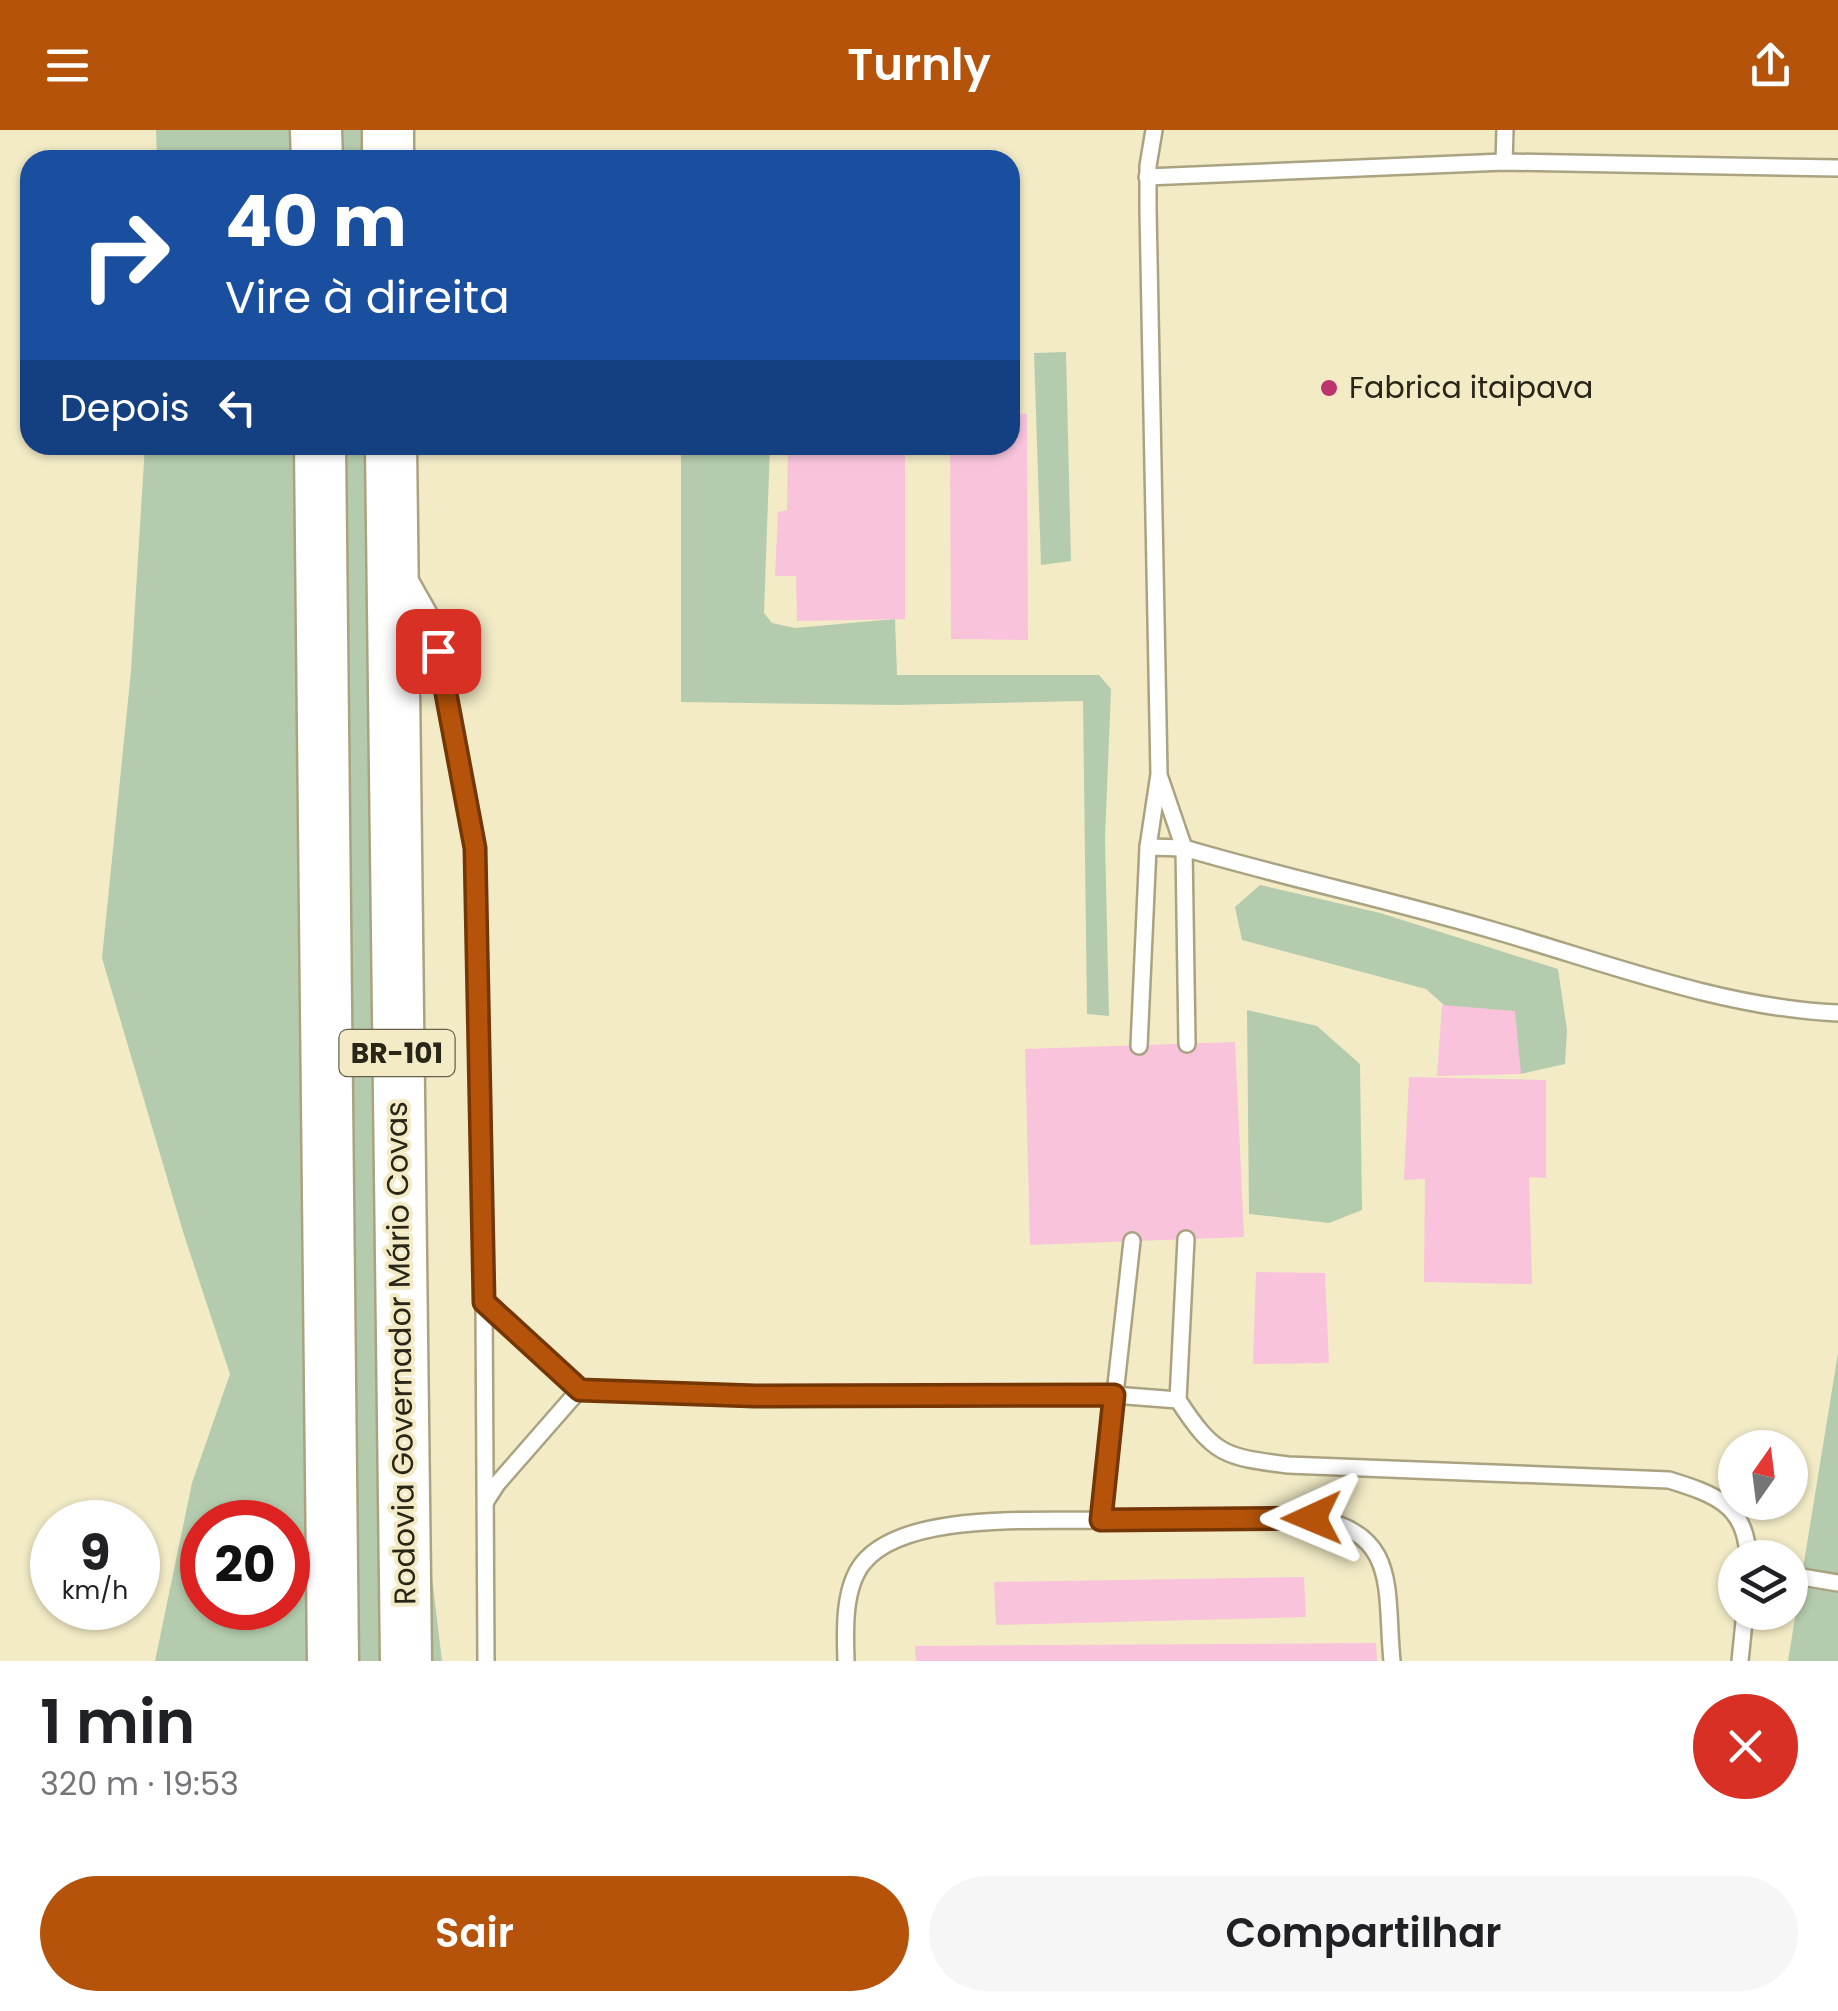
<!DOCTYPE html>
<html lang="pt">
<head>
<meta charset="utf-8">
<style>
	:root { --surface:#fff; --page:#f6f6f6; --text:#202124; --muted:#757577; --accent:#b45309 }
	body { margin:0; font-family:Poppins,sans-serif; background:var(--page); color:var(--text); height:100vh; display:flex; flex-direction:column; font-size:38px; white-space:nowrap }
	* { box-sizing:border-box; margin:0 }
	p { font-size:32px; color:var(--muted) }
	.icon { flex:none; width:55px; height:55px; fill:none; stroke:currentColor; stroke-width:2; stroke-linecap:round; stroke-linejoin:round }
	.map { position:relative; height:1531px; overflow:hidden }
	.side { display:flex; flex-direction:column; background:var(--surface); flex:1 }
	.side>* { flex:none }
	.top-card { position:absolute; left:20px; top:20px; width:1000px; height:305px; border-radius:30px; box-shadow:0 2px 8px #0004; background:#1a4fa0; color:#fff; overflow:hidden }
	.needle { width:65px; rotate:14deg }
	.controls { position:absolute; left:1718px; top:1300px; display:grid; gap:20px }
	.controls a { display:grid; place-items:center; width:90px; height:90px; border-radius:50%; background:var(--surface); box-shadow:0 2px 8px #0004; font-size:50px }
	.speed { position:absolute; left:30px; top:1370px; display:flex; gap:20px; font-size:50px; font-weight:700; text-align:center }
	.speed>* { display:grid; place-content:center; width:130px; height:130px; border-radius:50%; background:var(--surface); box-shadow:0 2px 8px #0004; line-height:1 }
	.speed small { font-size:25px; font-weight:400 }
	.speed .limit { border:15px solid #d22; background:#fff; color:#111 }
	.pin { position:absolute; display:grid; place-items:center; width:85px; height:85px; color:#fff; margin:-42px; border-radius:20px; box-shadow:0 5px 15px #0006 }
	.me { position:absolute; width:110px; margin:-55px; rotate:269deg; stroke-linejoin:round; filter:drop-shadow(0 0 8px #0008) }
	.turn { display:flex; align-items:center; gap:35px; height:210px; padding:0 40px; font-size:45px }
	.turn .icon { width:130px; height:130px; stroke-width:2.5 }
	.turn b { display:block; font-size:70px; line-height:85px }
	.then { display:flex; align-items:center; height:95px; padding:0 40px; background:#0003; gap:20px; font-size:38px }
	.round { display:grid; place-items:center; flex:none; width:105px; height:105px; border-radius:52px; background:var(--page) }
	.head { display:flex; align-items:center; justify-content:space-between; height:170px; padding:0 40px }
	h1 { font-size:60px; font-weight:600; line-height:75px }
	.cta { display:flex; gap:20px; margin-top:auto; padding:20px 40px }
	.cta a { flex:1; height:115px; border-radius:60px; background:var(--accent); color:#fff; font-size:40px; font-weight:600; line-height:115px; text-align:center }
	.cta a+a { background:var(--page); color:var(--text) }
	header { display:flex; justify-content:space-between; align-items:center; height:130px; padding:0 40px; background:var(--accent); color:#fff; font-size:45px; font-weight:600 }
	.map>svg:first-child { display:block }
</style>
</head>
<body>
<header><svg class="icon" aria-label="menu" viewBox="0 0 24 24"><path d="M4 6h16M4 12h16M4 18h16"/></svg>Turnly<svg class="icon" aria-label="share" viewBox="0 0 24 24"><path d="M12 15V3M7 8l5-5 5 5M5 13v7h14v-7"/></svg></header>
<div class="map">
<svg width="1838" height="1531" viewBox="0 0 1838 1531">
	<rect width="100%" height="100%" fill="#f2ebc6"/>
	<g fill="#b4ccad" fill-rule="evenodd">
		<polygon points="156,0 388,0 388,30 157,30"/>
		<polygon points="1066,222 1071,431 1041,435 1034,223"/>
		<path d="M145,315H391L400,1180L442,1531H155L192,1353L230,1244L184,1105L102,828L131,541ZM202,1392H288V1478H202Z"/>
		<polygon points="681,315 770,315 764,483 772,493 795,498 895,489 897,545 1099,545 1111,559 1105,709 1109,886 1087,884 1083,571 897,575 681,572"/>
		<polygon points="1260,755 1380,783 1558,839 1567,900 1565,934 1521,944 1426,859 1242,810 1235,777"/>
		<polygon points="1247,880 1317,896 1360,934 1362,1080 1329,1093 1249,1084"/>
		<polygon points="1838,1223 1838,1531 1788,1531"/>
	</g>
	<g fill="#f9c3dc">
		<polygon points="1010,283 1027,284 1028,510 951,509 950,315 1010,315"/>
		<polygon points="788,315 905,315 905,489 797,491 796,446 775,446 778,382 787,380"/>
		<polygon points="1442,875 1515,881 1521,944 1437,946"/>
		<polygon points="1235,912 1244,1107 1030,1115 1025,919"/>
		<polygon points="1409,947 1546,950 1546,1048 1529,1047 1532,1154 1424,1152 1425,1049 1404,1050"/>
		<polygon points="1256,1142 1325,1143 1329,1233 1253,1234"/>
		<polygon points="1304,1447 1306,1487 996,1495 994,1452"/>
		<polygon points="1376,1513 1377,1531 916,1531 915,1516"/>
	</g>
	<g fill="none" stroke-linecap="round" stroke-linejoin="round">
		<defs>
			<g id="service">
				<polyline points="1504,32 1505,0"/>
				<polyline points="1147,47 1504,32 1838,38"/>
				<polyline points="408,446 434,492 441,549 475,718 484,1171 486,1531"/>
				<polyline points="1160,648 1184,718 1187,914"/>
				<path d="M1148,717L1184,718C1286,748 1390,770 1492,800C1604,832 1722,878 1838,883"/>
				<polyline points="1139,916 1148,717 1159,644 1148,79 1148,36 1154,0"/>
				<path d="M1132,1111L1101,1390L1312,1388C1400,1402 1385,1460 1392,1531"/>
				<path d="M484,1171L580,1259L755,1267L1114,1265L1178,1270C1214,1325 1224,1327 1288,1335L1669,1350C1714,1364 1747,1375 1748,1428"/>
				<polyline points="1178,1270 1186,1109"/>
				<polyline points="486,1371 497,1354 580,1259"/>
				<polyline points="1790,1445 1838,1453"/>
				<path d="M846,1531C845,1501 843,1458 863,1433C905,1381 1038,1392 1101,1390"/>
				<polyline points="1740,1531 1745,1482"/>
			</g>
			<g id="trunk">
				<polyline points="316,0 317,30"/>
				<polyline points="388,0 388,30"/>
				<polyline points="320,315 333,1531"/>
				<polyline points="391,315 406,1531"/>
			</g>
		</defs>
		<use href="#service" stroke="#aaa381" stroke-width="20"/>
		<use href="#trunk" stroke="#aaa381" stroke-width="55"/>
		<use href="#service" stroke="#fff" stroke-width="15"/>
		<use href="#trunk" stroke="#fff" stroke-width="50"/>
	</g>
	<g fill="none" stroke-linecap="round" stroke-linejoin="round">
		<defs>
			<polyline id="route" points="438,521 475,718 484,1172 497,1184 580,1260 755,1266 1114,1265 1101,1390 1312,1388"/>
		</defs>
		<use href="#route" stroke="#753606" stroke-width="25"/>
		<use href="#route" stroke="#b45309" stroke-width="18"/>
	</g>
	<circle fill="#bd336d" stroke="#f2ebc6" stroke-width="4" cx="1329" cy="258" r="10"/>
	<g text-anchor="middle" stroke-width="8" stroke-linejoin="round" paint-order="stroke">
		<rect fill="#f2ebc6" stroke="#65614c" stroke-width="2.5" x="339.5" y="900" width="115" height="46" rx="8"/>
		<g font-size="28" font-weight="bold" fill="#292618">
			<text x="397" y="933">BR-101</text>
		</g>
		<g font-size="30" fill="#292618" stroke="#f2ebc6" text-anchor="start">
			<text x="1349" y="268">Fabrica itaipava</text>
		</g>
		<g font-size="30" fill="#292618" stroke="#f2ebc6">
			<text transform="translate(401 1223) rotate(-91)" y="10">Rodovia Governador Mário Covas</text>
		</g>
	</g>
</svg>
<div class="controls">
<a><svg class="needle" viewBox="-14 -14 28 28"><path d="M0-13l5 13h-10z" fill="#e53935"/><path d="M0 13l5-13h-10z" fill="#757577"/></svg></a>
<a><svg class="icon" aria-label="layers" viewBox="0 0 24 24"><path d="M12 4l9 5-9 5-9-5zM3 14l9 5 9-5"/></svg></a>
</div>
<div class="speed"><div>9<small>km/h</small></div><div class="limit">20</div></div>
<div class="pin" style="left:438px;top:521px;background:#d93025"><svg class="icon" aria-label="arrive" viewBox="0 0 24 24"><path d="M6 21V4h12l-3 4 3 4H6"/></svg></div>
<svg class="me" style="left:1312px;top:1388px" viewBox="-20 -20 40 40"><path d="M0-17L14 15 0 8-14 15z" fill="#b45309" stroke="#fff" stroke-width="4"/></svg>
<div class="top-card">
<div class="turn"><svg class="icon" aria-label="right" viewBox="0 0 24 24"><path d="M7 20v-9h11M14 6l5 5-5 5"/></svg><div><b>40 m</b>Vire à direita</div></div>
<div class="then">Depois<svg class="icon" aria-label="left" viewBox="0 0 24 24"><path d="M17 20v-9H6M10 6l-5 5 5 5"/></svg></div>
</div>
</div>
<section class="side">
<div class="head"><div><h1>1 min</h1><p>320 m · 19:53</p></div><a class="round" style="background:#d93025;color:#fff"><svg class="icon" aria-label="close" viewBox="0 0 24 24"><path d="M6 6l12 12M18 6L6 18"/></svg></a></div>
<div class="cta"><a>Sair</a><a>Compartilhar</a></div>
</section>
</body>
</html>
